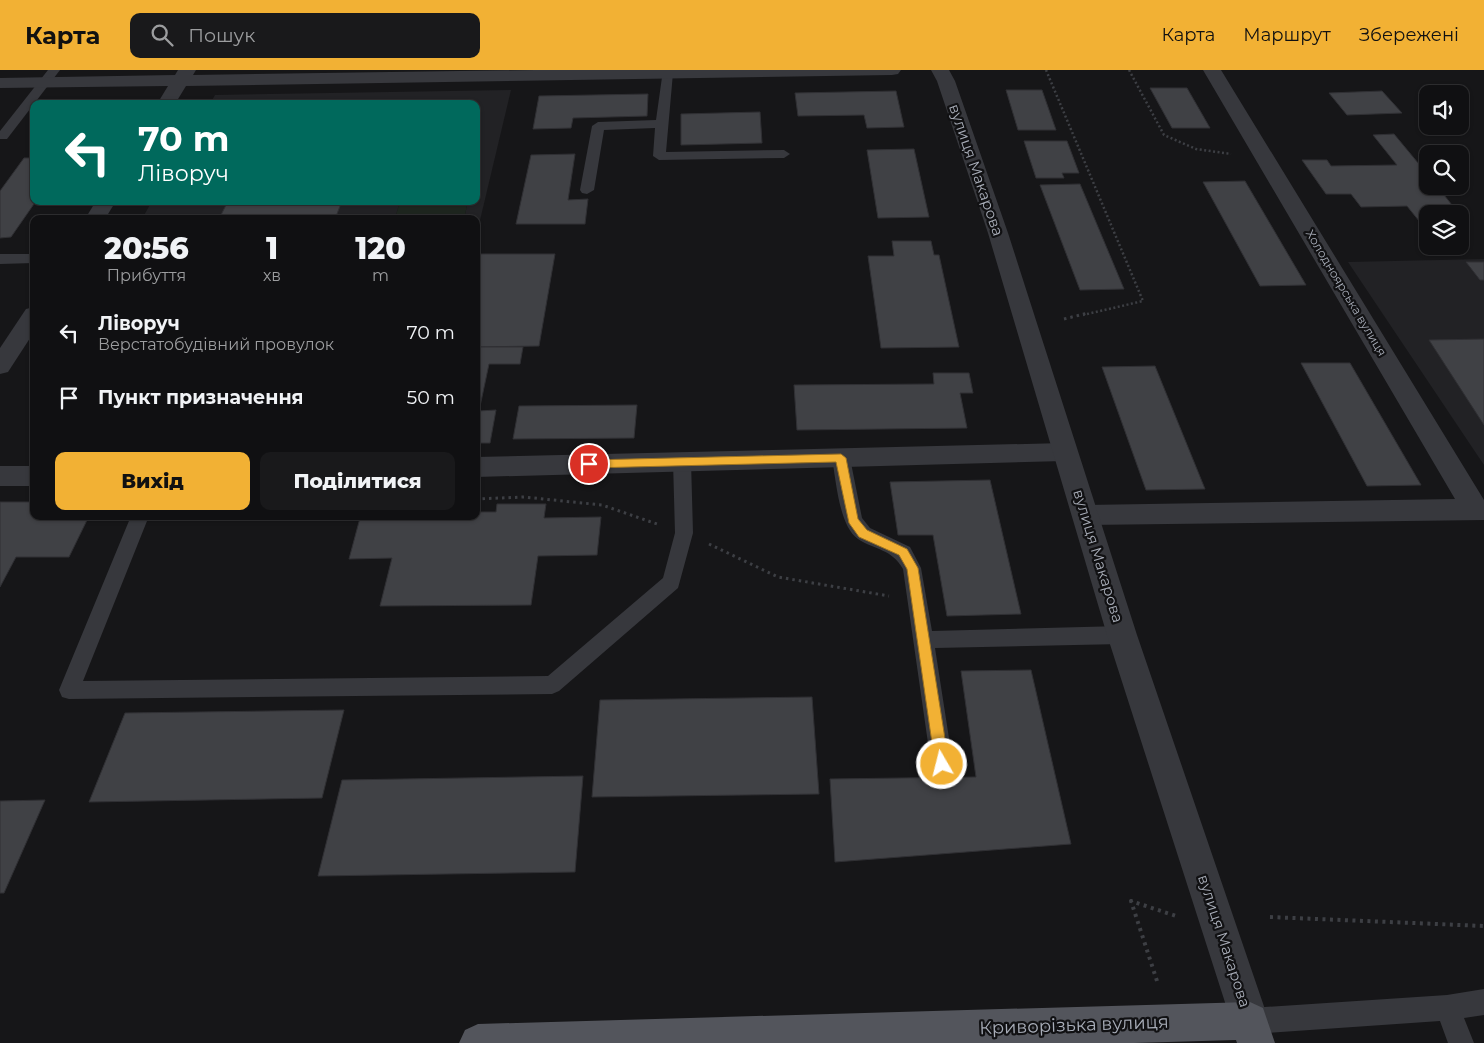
<!DOCTYPE html>
<html lang="uk">
<head>
<meta charset="utf-8">
<style>
	:root { --surface:#101012; --page:#19191b; --text:#f1f3f6; --muted:#9c9d9f; --line:#303032; --accent:#f2b134 }
	body { margin:0; font-family:Montserrat,sans-serif; background:var(--page); color:var(--text); height:100vh; display:flex; flex-direction:column; font-size:19px; white-space:nowrap }
	* { box-sizing:border-box; margin:0 }
	p { font-size:16px; color:var(--muted) }
	.icon { flex:none; width:28px; height:28px; fill:none; stroke:currentColor; stroke-width:2; stroke-linecap:round; stroke-linejoin:round }
	.map { position:relative; flex:1; overflow:hidden }
	.drawer { position:absolute; left:30px; top:145px; width:450px; height:305px; display:flex; flex-direction:column; background:var(--surface); border-radius:10px; box-shadow:0 1px 4px #0004,0 0 0 1px var(--line) }
	.drawer>* { flex:none }
	.hud { position:absolute; left:30px; top:30px; width:450px; height:105px; border-radius:10px; box-shadow:0 1px 4px #0004,0 0 0 1px var(--line); background:#00695c; color:#fff; overflow:hidden }
	.fabs { position:absolute; left:1419px; top:15px; display:grid; gap:10px }
	.fabs a { display:grid; place-items:center; width:50px; height:50px; border-radius:10px; background:var(--surface); box-shadow:0 1px 4px #0004,0 0 0 1px var(--line); font-size:25px }
	.pin { position:absolute; display:grid; place-items:center; width:42px; height:42px; color:#fff; margin:-21px; border:2px solid #fff; border-radius:50%; box-shadow:0 1px 5px #0007 }
	.me { position:absolute; width:55px; margin:-28px; rotate:352deg; stroke-linejoin:round; filter:drop-shadow(0 0 4px #0008) }
	.turn { display:flex; align-items:center; gap:18px; height:105px; padding:0 25px; font-size:22px }
	.turn .icon { width:65px; height:65px; stroke-width:2.5 }
	.turn b { display:block; font-size:35px; line-height:42px }
	.eta { display:flex; justify-content:space-evenly; align-items:center; height:85px; text-align:center }
	.eta b { font-size:30px; font-weight:800; line-height:35px }
	.cta { display:flex; gap:10px; margin-top:auto; padding:10px 25px }
	.cta a { flex:1; height:58px; border-radius:10px; background:var(--accent); color:#111; font-size:20px; font-weight:800; line-height:58px; text-align:center }
	.cta a+a { background:var(--page); color:var(--text) }
	ul { padding:0; list-style:none }
	li { display:flex; align-items:center; gap:15px; height:65px; padding:0 25px }
	li div { flex:1 }
	li b { display:block; font-size:19px }
	li em { font-style:normal }
	header { display:flex; align-items:center; gap:30px; box-sizing:border-box; height:70px; padding:0 25px; background:var(--accent); color:#111 }
	header strong { font-size:24px }
	nav { display:flex; gap:28px; margin-inline-start:auto; font-size:18px }
	.search { width:350px; height:45px; background:var(--page); display:flex; align-items:center; gap:12px; box-sizing:border-box; padding:0 18px; border-radius:10px; color:var(--muted); font-size:19px }
	.map>svg:first-child { display:block }
</style>
</head>
<body>
<header>
<strong>Карта</strong>
<div class="search"><svg class="icon" aria-label="search" viewBox="0 0 24 24"><circle cx="10" cy="10" r="6"/><path d="M15 15l6 6"/></svg>Пошук</div>
<nav><a>Карта</a><a>Маршрут</a><a>Збережені</a></nav>
</header>
<div class="map">
<svg width="1484" height="973" viewBox="0 0 1484 973">
	<rect width="100%" height="100%" fill="#161618"/>
	<g fill="#222225">
		<polygon points="511,20 476,167 476,149 464,149 468,131 476,131 476,34 210,34 215,25"/>
		<polygon points="152,131 400,131 395,149 142,149"/>
		<polygon points="1484,189 1484,395 1348,192"/>
	</g>
	<polygon fill="#1e261f" points="400,131 468,131 464,149 395,149"/>
	<g fill="#404145" stroke="#303034">
		<polygon points="1150,18 1187,18 1210,58 1172,58"/>
		<polygon points="1006,20 1042,20 1056,60 1018,60"/>
		<polygon points="896,21 904,57 867,58 864,45 798,46 795,23"/>
		<polygon points="1382,21 1402,43 1347,45 1329,23"/>
		<polygon points="648,24 647,46 573,48 571,58 533,59 539,26"/>
		<polygon points="760,42 762,73 681,75 681,44"/>
		<polygon points="1394,64 1428,105 1428,116 1437,116 1459,144 1428,144 1428,157 1424,157 1407,136 1361,137 1351,124 1326,124 1302,90 1327,90 1331,96 1397,95 1373,65"/>
		<polygon points="1024,71 1067,71 1079,103 1062,103 1064,108 1036,108"/>
		<polygon points="914,79 929,147 878,148 867,80"/>
		<polygon points="575,84 568,130 588,129 585,154 516,154 531,85"/>
		<polygon points="24,88 34,88 34,131 36,131 11,167 0,168 0,121"/>
		<polygon points="1245,111 1306,215 1260,216 1203,112"/>
		<polygon points="1080,114 1124,219 1080,220 1040,115"/>
		<polygon points="228,131 342,131 335,149 219,149"/>
		<polygon points="892,171 931,171 934,185 939,185 959,277 881,278 868,186 894,186"/>
		<polygon points="476,184 555,184 539,276 476,277"/>
		<polygon points="1466,192 1484,192 1484,210 1480,210"/>
		<polygon points="1484,269 1484,355 1429,270"/>
		<polygon points="476,277 523,277 520,294 489,294 479,341 496,340 490,373 476,373"/>
		<polygon points="1301,293 1350,293 1421,415 1367,416"/>
		<polygon points="1155,296 1205,419 1146,420 1102,297"/>
		<polygon points="933,303 969,303 973,323 960,323 967,358 797,360 794,315 934,314"/>
		<polygon points="637,335 634,368 513,369 519,336"/>
		<polygon points="990,410 1021,544 947,546 933,465 898,465 890,412"/>
		<polygon points="0,432 34,432 34,446 89,446 69,487 16,487 0,517"/>
		<polygon points="497,434 546,434 544,448 601,447 597,485 538,486 531,535 380,536 392,488 349,489 360,448 476,446 476,442 496,442"/>
		<polygon points="1031,600 1071,774 835,792 830,709 976,707 961,601"/>
		<polygon points="812,627 819,724 592,727 600,630"/>
		<polygon points="344,640 322,728 89,732 125,643"/>
		<polygon points="583,706 575,802 318,806 342,710"/>
		<polygon points="45,730 4,823 0,823 0,731"/>
	</g>
	<g fill="none" stroke-linecap="round" stroke-linejoin="round">
		<g stroke="#3d3f44" stroke-width="2.5" stroke-dasharray="2 2.5" stroke-linecap="butt">
			<polyline points="1046,0 1143,231 1083,245"/>
			<polyline points="1129,0 1164,65 1196,79 1231,84"/>
		</g>
		<g stroke="#3d3f44" stroke-width="3" stroke-dasharray="2.5 4" stroke-linecap="butt">
			<polyline points="1064,249 1088,243"/>
			<polyline points="476,429 524,427 602,435 657,454"/>
			<polyline points="709,474 778,507 889,526"/>
		</g>
		<g stroke="#3d3f44" stroke-width="4" stroke-dasharray="3 4.5" stroke-linecap="butt">
			<polyline points="1270,847 1484,856"/>
			<polyline points="1157,911 1131,831 1176,846"/>
		</g>
		<g fill="#37383d" fill-rule="evenodd">
			<polygon points="48,0 60,0 7,69 0,69 0,61"/>
			<polygon points="663,0 669,0 673,3 666,82 784,80 790,84 784,88 659,90 653,86 655,58 604,60 594,120 587,124 582,123 580,120 592,56 598,52 656,50"/>
			<polygon points="0,184 34,184 34,193 0,194"/>
			<path d="M841,382L847,383L850,388L862,448L870,458L910,477L921,498L932,561L1122,556L1129,559L1132,565L1129,571L1122,574L935,578L953,694L950,701L942,704L934,701L931,694L903,499C892,479 875,480 858,469C839,456 836,410 832,388L835,383Z"/>
			<polygon points="682,384 688,386 691,391 693,463 678,518 559,621 552,624 69,629 62,627 59,620 131,446 149,446 83,611 548,606 663,508 675,463 673,391 676,386"/>
			<polygon points="1484,919 1484,945 1464,948 1474,973 1448,973 1440,951 1250,964 1241,960 1237,951 1241,942 1250,938 1447,925"/>
		</g>
		<g fill="#37383d" fill-rule="evenodd">
			<polygon points="178,0 196,0 193,5 535,0 901,0 898,4 892,5 186,16 175,34 157,34 168,16 0,18 0,8 175,5"/>
			<polygon points="1203,0 1221,0 1484,430 1484,450 1086,455 1077,452 1073,445 1077,438 1086,435 1455,429"/>
			<polygon points="96,131 116,131 105,149 85,149"/>
			<polygon points="34,237 34,262 8,302 0,304 0,278 26,239"/>
			<polygon points="1064,373 1073,375 1077,382 1073,389 1064,391 476,407 476,387"/>
			<rect x="0" y="396" width="34" height="20"/>
		</g>
		<polygon fill="#37383d" fill-rule="evenodd" points="931,0 949,0 955,11 1008,163 1137,565 1269,951 1263,964 1250,970 1237,964 1231,951 1107,565 988,163 937,11"/>
		<polygon fill="#53555c" fill-rule="evenodd" points="1250,932 1263,938 1275,973 1237,973 1236,970 1134,973 459,973 465,960 478,954"/>
	</g>
	<polygon fill="#f2b134" stroke="#9d7322" points="841,384 846,388 858,449 867,460 907,479 918,498 949,694 947,698 942,700 937,698 935,694 907,499 899,485 859,467 849,453 836,392 589,398 583,394 589,390"/>
	<g text-anchor="middle" stroke-width="4.5" stroke-linejoin="round" paint-order="stroke">
		<g font-size="12" fill="#a8adb8" stroke="#111113">
			<text transform="translate(1346 223) rotate(59)" y="4">Холодноярська вулиця</text>
		</g>
		<g font-size="15" fill="#a8adb8" stroke="#111113">
			<text transform="translate(976 100) rotate(71)" y="5">вулиця Макарова</text>
			<text transform="translate(1098 486) rotate(73)" y="5">вулиця Макарова</text>
			<text transform="translate(1224 871) rotate(72)" y="5">вулиця Макарова</text>
		</g>
		<g font-size="18" fill="#a8adb8" stroke="#111113">
			<text transform="translate(1074 955) rotate(-2)" y="6">Криворізька вулиця</text>
		</g>
	</g>
</svg>
<div class="fabs">
<a><svg class="icon" aria-label="sound" viewBox="0 0 24 24"><path d="M4 9h4l5-4v14l-5-4H4zM17 9q2 3 0 6"/></svg></a>
<a><svg class="icon" aria-label="search" viewBox="0 0 24 24"><circle cx="10" cy="10" r="6"/><path d="M15 15l6 6"/></svg></a>
<a><svg class="icon" aria-label="layers" viewBox="0 0 24 24"><path d="M12 4l9 5-9 5-9-5zM3 14l9 5 9-5"/></svg></a>
</div>
<div class="pin" style="left:589px;top:394px;background:#d93025"><svg class="icon" aria-label="arrive" viewBox="0 0 24 24"><path d="M6 21V4h12l-3 4 3 4H6"/></svg></div>
<svg class="me" style="left:942px;top:694px" viewBox="-20 -20 40 40"><circle r="17" fill="#f2b134" stroke="#fff" stroke-width="3"/><path d="M0-11L8 9 0 5-8 9z" fill="#fff"/></svg>
<div class="hud">
<div class="turn"><svg class="icon" aria-label="left" viewBox="0 0 24 24"><path d="M17 20v-9H6M10 6l-5 5 5 5"/></svg><div><b>70 m</b>Ліворуч</div></div>
</div>
<section class="drawer">
<div class="eta">
<div><b>20:56</b><p>Прибуття</p></div>
<div><b>1</b><p>хв</p></div>
<div><b>120</b><p>m</p></div>
</div>
<ul>
<li><svg class="icon" aria-label="left" viewBox="0 0 24 24"><path d="M17 20v-9H6M10 6l-5 5 5 5"/></svg><div><b>Ліворуч</b><p>Верстатобудівний провулок</p></div><em>70 m</em></li>
<li><svg class="icon" aria-label="arrive" viewBox="0 0 24 24"><path d="M6 21V4h12l-3 4 3 4H6"/></svg><div><b>Пункт призначення</b></div><em>50 m</em></li>
</ul>
<div class="cta"><a>Вихід</a><a>Поділитися</a></div>
</section>
</div>
</body>
</html>
